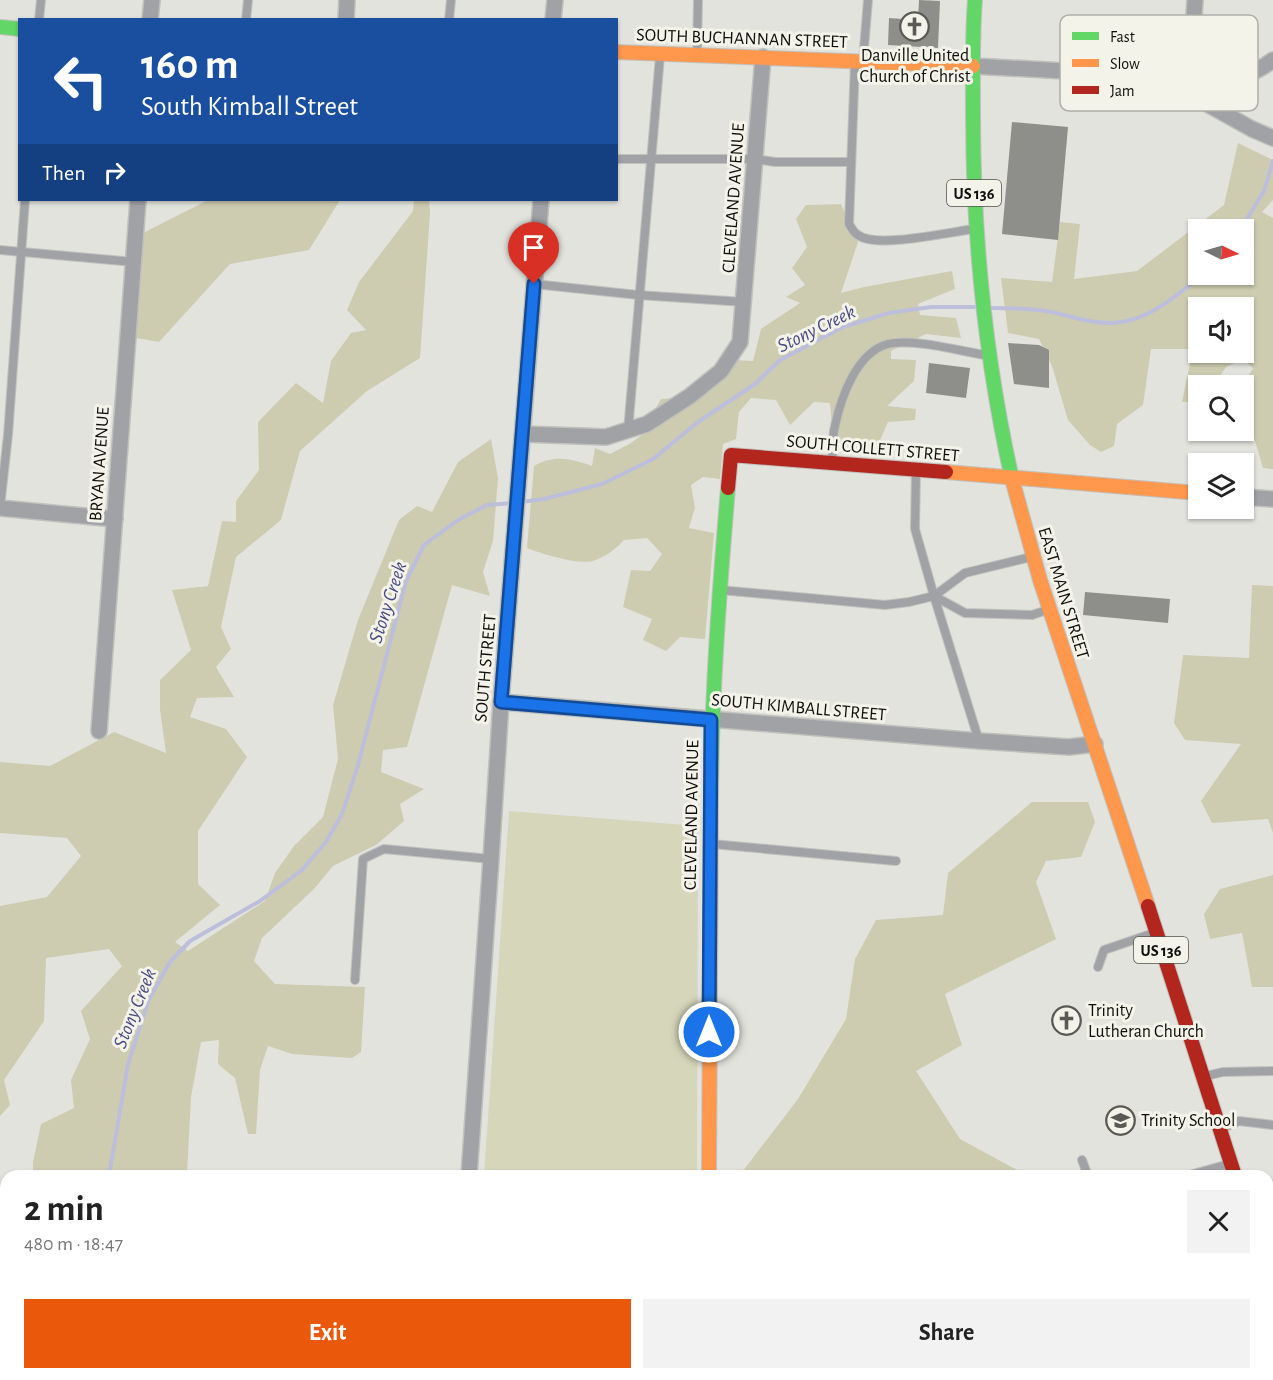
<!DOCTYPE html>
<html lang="en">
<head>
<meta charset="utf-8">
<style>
	:root { --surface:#fff; --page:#f2f2f2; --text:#222; --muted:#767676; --accent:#ea580c }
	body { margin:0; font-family:"Alegreya Sans",sans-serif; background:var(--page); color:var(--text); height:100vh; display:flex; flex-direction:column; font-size:22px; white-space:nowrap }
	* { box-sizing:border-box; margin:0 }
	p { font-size:20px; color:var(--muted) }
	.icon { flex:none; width:33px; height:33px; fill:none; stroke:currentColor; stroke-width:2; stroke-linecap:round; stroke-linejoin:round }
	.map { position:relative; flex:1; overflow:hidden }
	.drawer { position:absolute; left:0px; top:1170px; width:1274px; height:210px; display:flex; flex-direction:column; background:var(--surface); border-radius:18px 18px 0 0; box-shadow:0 2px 4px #0004 }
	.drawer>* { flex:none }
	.banner { position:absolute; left:18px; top:18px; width:600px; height:183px; border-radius:0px; box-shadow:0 2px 4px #0004; background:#1a4fa0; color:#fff; overflow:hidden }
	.needle { width:39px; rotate:95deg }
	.buttons { position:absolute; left:1188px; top:219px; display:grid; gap:12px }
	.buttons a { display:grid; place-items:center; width:66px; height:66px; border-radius:0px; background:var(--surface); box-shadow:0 2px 4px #0004; font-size:30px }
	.pin { position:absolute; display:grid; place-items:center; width:51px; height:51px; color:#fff; margin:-62px -26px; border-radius:50% 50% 50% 0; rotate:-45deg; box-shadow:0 0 6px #0007 }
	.pin .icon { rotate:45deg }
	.me { position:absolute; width:66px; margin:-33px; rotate:0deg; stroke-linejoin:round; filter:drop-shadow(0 0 4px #0008) }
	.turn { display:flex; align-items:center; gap:21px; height:126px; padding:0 24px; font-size:27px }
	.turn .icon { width:78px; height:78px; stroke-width:2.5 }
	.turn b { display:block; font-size:42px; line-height:51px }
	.then { display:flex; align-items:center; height:57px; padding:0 24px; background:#0003; gap:12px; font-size:22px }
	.round { display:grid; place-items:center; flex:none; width:63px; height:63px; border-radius:0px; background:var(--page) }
	.summary { display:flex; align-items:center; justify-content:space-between; height:102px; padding:0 24px }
	h1 { font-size:36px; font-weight:700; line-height:45px }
	.primary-button { display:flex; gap:12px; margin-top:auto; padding:12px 24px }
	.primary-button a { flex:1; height:69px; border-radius:0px; background:var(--accent); color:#fff; font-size:24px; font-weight:700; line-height:69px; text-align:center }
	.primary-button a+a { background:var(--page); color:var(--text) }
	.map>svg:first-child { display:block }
</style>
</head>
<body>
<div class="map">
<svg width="1273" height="1380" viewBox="0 0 1273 1380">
	<rect width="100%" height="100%" fill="#e3e3de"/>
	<polygon fill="#d6d6bb" points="509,811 698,826 697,1176 484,1176"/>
	<g fill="#cdccb1" fill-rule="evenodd">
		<path d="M1238,143L1273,160V200L1262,212L1273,218V469L1263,468L1253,434L1244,427L1243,385L1253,368L1243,359L1226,367L1214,385L1198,386V402H1182L1193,349H1151L1143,405L1117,424L1114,446L1101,452L1090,445L1068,420L1052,366L1039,339L1008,333L1001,278L1052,282L1060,222L1080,224L1074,279L1137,271L1224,205ZM1198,230H1244V274H1198ZM1198,308H1244V352H1198Z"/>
		<polygon points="208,200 340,200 309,250 230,264 159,342 136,338 143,233"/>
		<polygon points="414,200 429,200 430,213 420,358 367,391 300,451 281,520 236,557 221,627 231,649 216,667 234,697 197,698 190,717 226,729 247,757 198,831 198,884 220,905 175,942 188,951 265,901 275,873 294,846 323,817 338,759 333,705 358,620 399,520 417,506 432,512 458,462 491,439 498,478 493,541 483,572 490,596 452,585 407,747 383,750 381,772 424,789 400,804 404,821 376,845 333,866 314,889 262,938 254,961 275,984 365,987 361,1052 352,1058 292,1054 268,1046 260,1070 256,1134 248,1134 235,1078 218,1064 219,1040 201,1042 191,1097 187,1174 179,1176 33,1176 33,1162 41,1124 74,1108 71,1080 90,1039 81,1011 122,966 109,949 46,958 44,1021 4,1080 10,1105 0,1116 0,906 47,897 81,856 67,838 0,833 0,762 50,766 114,732 166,753 160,710 160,680 191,650 172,590 208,586 222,521 236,522 236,501 259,470 258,422 296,383 323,403 331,361 351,333 366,330 347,310 359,282 413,211"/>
		<path d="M841,204L858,242L841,293L864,287L952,271L955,289L918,304L920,315L956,318L961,338L926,334L891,351V359L916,360L914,381L887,406L916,409L915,420L888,422L877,447L841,444L833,437L830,403L814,402L790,425L776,400L751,398L739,412L736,439L723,444L720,479L703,477L691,485L695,508L689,528L714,533L705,639L680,637L666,651L643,640L652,619L623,607L631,570L650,571L662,554L647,538L624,540C616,549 605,557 593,561C578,565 542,554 527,548L534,466C553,454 573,459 592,466L595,448L610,454L631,443L659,422L654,411L661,399L675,398L734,360L753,361L761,329L800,303L786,297L805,285L792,268L807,247L796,219L806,205Z"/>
		<polygon points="1252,585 1273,586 1273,833 1268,819 1212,823 1201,801 1241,744 1185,740 1174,723 1183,655 1249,658"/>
		<polygon points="1032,802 1088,802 1095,822 1081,857 1046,861 1036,882 1056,939 945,994 962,1045 916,1071 960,1139 1028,1176 739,1176 798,1099 846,1019 855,959 876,920 943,915 948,873"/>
		<polygon points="1273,875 1273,987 1252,987 1242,933 1210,939 1204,914 1220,889"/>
		<polygon points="6,1285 6,1374 63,1374 61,1380 0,1380 0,1292"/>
		<polygon points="777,1374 835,1374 837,1380 771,1380"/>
	</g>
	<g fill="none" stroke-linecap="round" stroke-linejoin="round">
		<g stroke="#bcbedb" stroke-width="4">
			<polyline points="1240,230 1264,191 1273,161"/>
			<path d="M990,308C1009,308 1028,308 1046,311C1069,315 1090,324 1114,323C1148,321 1177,296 1202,274"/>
			<polyline points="521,502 544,499 602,484 653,459 698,422 755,384 780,360 843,327 889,313 931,307 974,307"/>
			<polyline points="109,1176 128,1064 149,999 170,962 190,941 260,901 302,870 326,842 342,814 358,765 406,581 424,545 458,520 487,505 514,503"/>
			<polyline points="0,1377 39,1380 42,1374"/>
		</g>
	</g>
	<g fill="#8e8e8b">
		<polygon points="919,0 940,1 938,48 888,45 889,18 918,20"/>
		<polygon points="1012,122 1068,127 1058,240 1002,234"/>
		<polygon points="1008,343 1039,345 1049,350 1049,388 1014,384"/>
		<polygon points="929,363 970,368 966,398 926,393"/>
		<polygon points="1085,592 1170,599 1168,623 1083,615"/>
	</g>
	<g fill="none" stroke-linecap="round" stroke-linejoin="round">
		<defs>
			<g id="lane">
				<polyline points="39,20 41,0"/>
				<polyline points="246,20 248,0"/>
				<polyline points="449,20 451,0"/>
				<polyline points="697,53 698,0"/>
				<polyline points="863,60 868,0"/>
				<path d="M855,62L849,224C851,227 854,233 858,235C876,249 950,232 974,229"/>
				<polyline points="616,159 755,159 775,162 850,162"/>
				<polyline points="0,250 134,262"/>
				<polyline points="534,284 638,295 744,302"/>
				<polyline points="628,431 660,56"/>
				<path d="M832,463C833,451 832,437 835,426C841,397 857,352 888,344C912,338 960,351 985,355"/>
				<polyline points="916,471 915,529 934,596 965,613 1032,615 1047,610"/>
				<polyline points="0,507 8,435 25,200"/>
				<polyline points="720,590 885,605 909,602 934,596 979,741"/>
				<polyline points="934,596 965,573 1031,557"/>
				<polyline points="712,844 896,861"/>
				<polyline points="1098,967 1104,950 1154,933"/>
				<polyline points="355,980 363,859 384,849 491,859"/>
				<polyline points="1206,1076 1223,1072 1273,1071"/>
				<polyline points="1223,1128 1239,1121 1273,1125"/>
				<polyline points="1082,1160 1088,1176"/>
				<polyline points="1193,1174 1229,1164"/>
				<polyline points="1268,1187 1273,1185"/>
				<polyline points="1268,1213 1273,1211"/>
				<polyline points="1268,1264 1273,1263"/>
				<polyline points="260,1374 260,1380"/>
				<polyline points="1049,1380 1049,1374"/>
				<polyline points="1103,1380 1105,1374"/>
			</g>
			<g id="street">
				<polyline points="1195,0 1189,94 1252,129 1273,138"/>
				<polyline points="150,20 152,0"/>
				<polyline points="346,20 347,0"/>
				<polyline points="553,20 555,0"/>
				<path d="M973,66L1065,71L1127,79L1189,94L1206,74C1239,75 1244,81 1273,60"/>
				<polyline points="523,434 606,437 647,424 690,396 721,371 740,342 763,57"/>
				<polyline points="1244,497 1273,499"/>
				<polyline points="0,508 115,519"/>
				<polyline points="501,702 979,741 1069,747 1095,744"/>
				<polyline points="99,731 138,200"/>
				<polyline points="469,1176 491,859 501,702 541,200"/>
				<polyline points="713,1374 713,1380"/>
			</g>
			<g id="fast">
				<path d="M975,0C972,38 973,76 973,114C973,237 985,358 1012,479"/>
				<polyline points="0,27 20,29"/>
				<path d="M711,809C711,702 719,595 728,488"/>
				<polyline points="0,1225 6,1226"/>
				<polyline points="1268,1278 1273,1294"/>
			</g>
			<g id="slow">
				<polyline points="616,52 973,66"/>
				<polyline points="946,472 1198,493"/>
				<polyline points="1012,479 1040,580 1148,906"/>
				<polyline points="709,1176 711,809"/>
				<polyline points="1268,1315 1273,1316"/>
			</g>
			<g id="jam">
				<polyline points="728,488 731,455 946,472"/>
				<polyline points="1148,906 1235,1176"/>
			</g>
		</defs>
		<use href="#lane" stroke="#c0c0bd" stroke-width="10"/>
		<use href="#street" stroke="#c0c0bd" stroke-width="18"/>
		<use href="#fast" stroke="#c0c0bd" stroke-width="16"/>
		<use href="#slow" stroke="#c0c0bd" stroke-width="16"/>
		<use href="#jam" stroke="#c0c0bd" stroke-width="16"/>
		<use href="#lane" stroke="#a1a2a6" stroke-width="8"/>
		<use href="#street" stroke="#a1a2a6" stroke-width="15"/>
		<use href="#fast" stroke="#63d668" stroke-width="14"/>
		<use href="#slow" stroke="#ff974d" stroke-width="14"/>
		<use href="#jam" stroke="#b3261e" stroke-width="14"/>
	</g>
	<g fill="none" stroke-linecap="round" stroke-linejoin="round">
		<defs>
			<polyline id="route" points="534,284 501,702 711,720 709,1032"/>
		</defs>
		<use href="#route" stroke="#114b97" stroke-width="15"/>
		<use href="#route" stroke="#1a73e8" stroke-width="10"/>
	</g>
	<defs>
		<symbol id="church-ring" viewBox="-11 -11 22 22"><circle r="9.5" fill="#f3f3e9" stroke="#595955" stroke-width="1.5"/><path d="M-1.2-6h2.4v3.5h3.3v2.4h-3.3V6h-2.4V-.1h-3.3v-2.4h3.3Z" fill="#595955"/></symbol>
		<symbol id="school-ring" viewBox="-11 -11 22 22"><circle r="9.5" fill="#f3f3e9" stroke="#595955" stroke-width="1.5"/><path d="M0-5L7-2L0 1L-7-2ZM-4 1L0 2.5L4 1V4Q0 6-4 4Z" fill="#595955"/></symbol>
	</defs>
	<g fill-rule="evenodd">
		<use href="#church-ring" x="898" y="10" width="33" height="33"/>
		<use href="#church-ring" x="1050" y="1004" width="33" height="33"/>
		<use href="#school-ring" x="1104" y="1104" width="33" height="33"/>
	</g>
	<g text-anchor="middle" stroke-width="6" stroke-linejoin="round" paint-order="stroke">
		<g fill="#f3f3e9" stroke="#53534e" stroke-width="1.5">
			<rect x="947" y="180" width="54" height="26" rx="4.5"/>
			<rect x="1134" y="937" width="54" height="26" rx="4.5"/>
		</g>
		<g font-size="16" font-weight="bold" fill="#0f0f0b">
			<text x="974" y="199">US 136</text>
			<text x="1161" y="956">US 136</text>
		</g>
		<g font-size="18" fill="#0f0f0b" stroke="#f3f3e9">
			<text transform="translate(742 38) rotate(2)" y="6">SOUTH BUCHANNAN STREET</text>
			<text transform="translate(733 198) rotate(-86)" y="6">CLEVELAND AVENUE</text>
			<text transform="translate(873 448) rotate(5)" y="6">SOUTH COLLETT STREET</text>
			<text transform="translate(99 464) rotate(-86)" y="6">BRYAN AVENUE</text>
			<text transform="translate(1064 593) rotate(73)" y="6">EAST MAIN STREET</text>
			<text transform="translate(485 668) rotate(-85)" y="6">SOUTH STREET</text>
			<text transform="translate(799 707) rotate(5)" y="6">SOUTH KIMBALL STREET</text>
			<text transform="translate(691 815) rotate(-89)" y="6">CLEVELAND AVENUE</text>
		</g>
		<g font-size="18" fill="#0f0f0b" stroke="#f3f3e9" text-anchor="start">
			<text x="915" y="61" text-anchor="middle">Danville United<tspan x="915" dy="21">Church of Christ</tspan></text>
			<text x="1088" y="1016">Trinity<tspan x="1088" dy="21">Lutheran Church</tspan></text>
			<text x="1141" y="1126">Trinity School</text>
		</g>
		<g font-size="20" font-style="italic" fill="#4a4a83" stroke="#f3f3e9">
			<text transform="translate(816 328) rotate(-26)" y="7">Stony Creek</text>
			<text transform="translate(387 602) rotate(-72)" y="7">Stony Creek</text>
			<text transform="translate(134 1008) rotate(-68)" y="7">Stony Creek</text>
		</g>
	</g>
	<rect x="1060" y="15" width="198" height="96" rx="9" fill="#f3f3e9" stroke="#afafa6" stroke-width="1.5"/>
	<rect x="1072" y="32" width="27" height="8" fill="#63d668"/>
	<rect x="1072" y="59" width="27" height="8" fill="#ff974d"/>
	<rect x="1072" y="86" width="27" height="8" fill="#b3261e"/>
	<g font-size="16" fill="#0f0f0b">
		<text x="1110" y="42">Fast</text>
		<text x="1110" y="69">Slow</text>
		<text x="1110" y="96">Jam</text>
	</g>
</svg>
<div class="buttons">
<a><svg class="needle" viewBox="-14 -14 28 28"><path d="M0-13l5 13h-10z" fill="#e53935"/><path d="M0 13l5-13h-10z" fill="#767676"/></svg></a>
<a><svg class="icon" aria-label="sound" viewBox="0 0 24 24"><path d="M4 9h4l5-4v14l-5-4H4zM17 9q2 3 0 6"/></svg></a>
<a><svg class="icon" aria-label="search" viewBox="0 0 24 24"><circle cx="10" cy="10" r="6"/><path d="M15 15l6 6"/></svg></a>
<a><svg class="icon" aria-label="layers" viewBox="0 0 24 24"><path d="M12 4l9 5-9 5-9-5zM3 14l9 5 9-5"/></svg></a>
</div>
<div class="pin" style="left:534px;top:284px;background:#d93025"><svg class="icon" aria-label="arrive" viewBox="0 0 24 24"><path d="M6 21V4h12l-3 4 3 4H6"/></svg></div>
<svg class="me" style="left:709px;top:1032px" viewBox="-20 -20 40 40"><circle r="17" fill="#1a73e8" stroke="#fff" stroke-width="3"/><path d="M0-11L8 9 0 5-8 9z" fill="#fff"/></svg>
<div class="banner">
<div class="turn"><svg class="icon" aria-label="left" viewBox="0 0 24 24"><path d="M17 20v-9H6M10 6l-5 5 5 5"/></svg><div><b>160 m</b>South Kimball Street</div></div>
<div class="then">Then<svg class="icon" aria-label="right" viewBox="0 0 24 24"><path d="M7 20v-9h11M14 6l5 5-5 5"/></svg></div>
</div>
<section class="drawer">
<div class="summary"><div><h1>2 min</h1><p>480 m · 18:47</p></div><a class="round"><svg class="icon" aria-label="close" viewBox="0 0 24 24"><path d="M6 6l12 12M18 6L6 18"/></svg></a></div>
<div class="primary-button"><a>Exit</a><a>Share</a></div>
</section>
</div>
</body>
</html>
